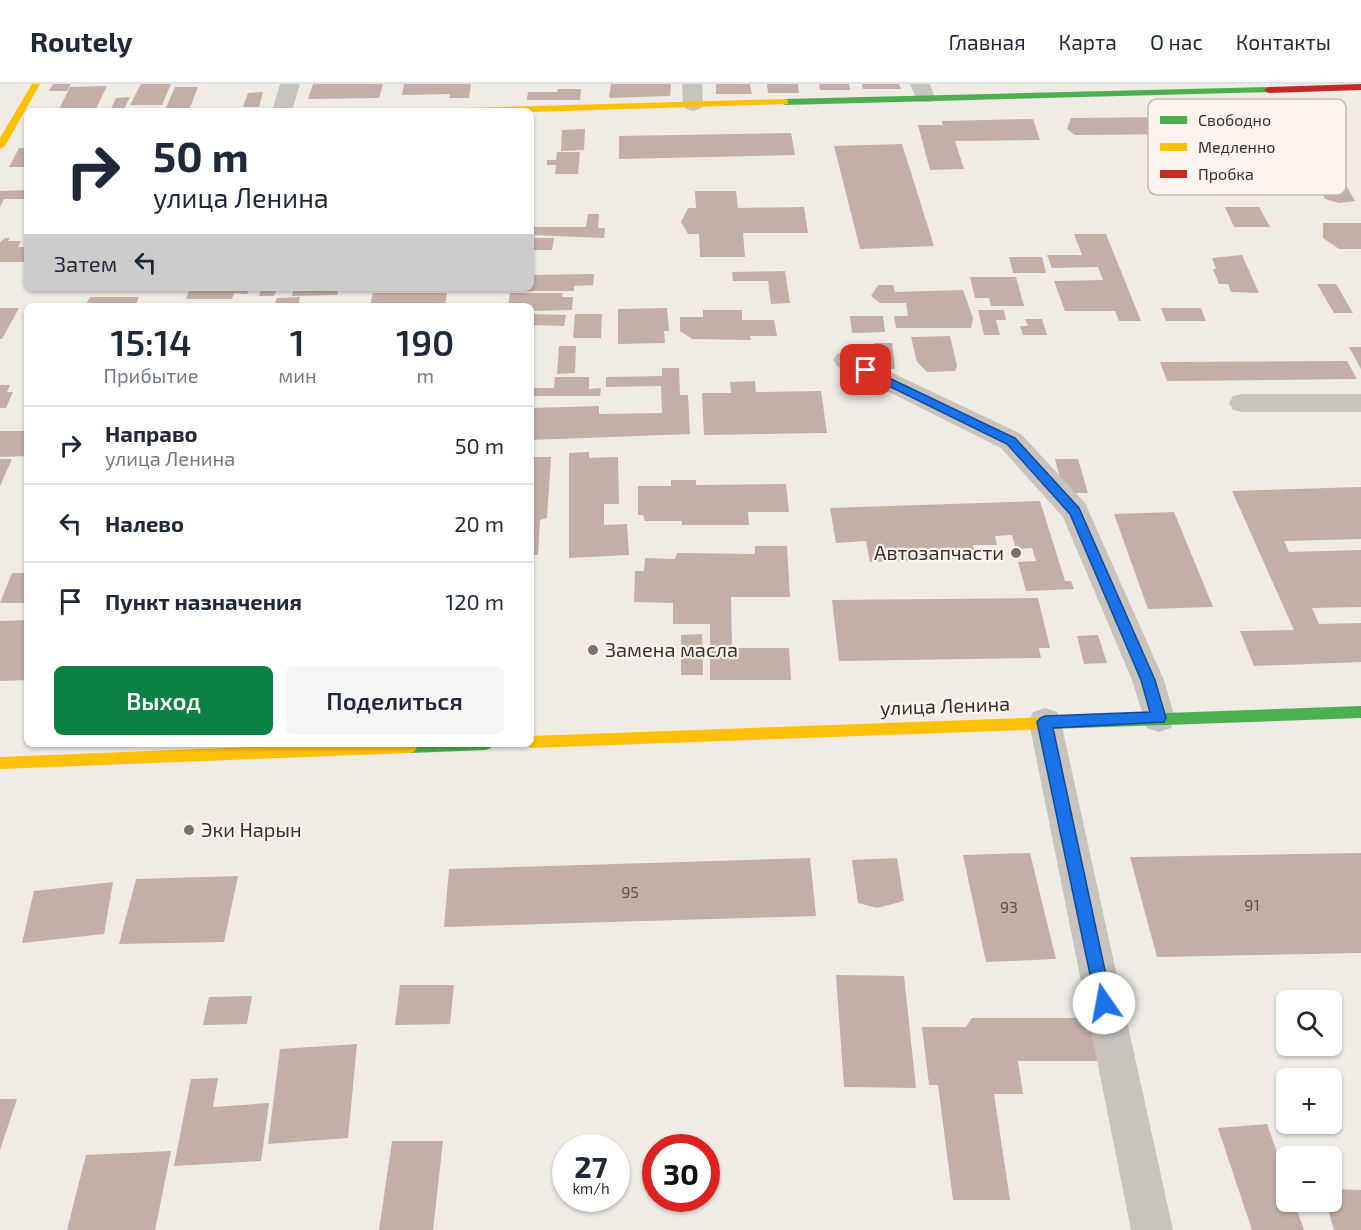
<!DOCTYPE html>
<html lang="ru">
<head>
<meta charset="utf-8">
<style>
	:root { --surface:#fff; --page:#f6f6f7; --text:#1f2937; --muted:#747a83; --line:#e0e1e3; --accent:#0b8043 }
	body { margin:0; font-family:"Exo 2",sans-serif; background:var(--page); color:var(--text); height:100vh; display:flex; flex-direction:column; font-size:22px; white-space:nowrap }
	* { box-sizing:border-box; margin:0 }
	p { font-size:20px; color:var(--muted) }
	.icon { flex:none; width:33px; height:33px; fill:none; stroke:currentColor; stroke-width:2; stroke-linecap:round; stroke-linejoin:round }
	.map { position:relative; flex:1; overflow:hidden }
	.details { position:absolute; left:24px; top:219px; width:510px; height:444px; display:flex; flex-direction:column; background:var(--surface); border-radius:9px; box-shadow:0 2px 4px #0004 }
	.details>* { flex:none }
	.banner { position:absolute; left:24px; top:24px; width:510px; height:183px; border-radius:9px; box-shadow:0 2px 4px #0004; background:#fff; color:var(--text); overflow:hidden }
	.buttons { position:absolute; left:1276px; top:906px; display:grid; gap:12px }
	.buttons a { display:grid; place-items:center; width:66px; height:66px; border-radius:9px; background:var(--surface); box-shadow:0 2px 4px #0004; font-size:30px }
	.speed { position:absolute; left:552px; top:1050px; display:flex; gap:12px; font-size:30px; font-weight:700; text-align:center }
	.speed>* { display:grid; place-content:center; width:78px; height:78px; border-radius:50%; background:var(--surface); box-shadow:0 2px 4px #0004; line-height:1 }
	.speed small { font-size:15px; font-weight:400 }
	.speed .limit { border:9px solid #d22; background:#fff; color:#111 }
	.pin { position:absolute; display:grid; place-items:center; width:51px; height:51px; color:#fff; margin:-26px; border-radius:12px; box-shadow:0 3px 9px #0006 }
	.me { position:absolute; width:66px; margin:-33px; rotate:348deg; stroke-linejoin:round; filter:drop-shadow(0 0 4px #0008) }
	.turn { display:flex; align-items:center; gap:21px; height:126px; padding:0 30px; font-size:27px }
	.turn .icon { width:78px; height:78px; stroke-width:2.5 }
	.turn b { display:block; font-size:42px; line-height:51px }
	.then { display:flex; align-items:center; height:57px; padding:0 30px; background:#0003; gap:12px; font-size:22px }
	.eta { display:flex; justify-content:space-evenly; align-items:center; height:102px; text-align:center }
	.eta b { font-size:36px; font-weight:600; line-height:42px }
	.primary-button { display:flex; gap:12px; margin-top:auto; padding:12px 30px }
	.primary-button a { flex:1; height:69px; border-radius:9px; background:var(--accent); color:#fff; font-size:24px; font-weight:600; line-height:69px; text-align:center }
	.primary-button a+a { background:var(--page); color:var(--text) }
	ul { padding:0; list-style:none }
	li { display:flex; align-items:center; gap:18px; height:78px; padding:0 30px; border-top:2px solid var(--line) }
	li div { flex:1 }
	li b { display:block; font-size:22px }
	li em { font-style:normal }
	header { display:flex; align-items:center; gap:36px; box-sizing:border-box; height:84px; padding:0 30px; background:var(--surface); border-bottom:2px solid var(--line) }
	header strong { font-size:28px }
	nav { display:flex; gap:33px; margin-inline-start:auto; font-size:21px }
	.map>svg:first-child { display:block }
</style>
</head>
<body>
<header>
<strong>Routely</strong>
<nav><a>Главная</a><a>Карта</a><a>О нас</a><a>Контакты</a></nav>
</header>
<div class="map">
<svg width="1361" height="1146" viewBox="0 0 1361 1146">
	<rect width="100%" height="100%" fill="#f0ebe5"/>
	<g fill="#c3afa7">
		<polygon points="53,0 71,0 67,7 49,7"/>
		<polygon points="141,0 171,0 162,21 130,21"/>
		<polygon points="313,0 383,0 379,14 308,15"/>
		<polygon points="404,0 471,0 469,14 449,14 450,10 402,11"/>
		<polygon points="611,0 671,0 670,12 609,14"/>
		<polygon points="716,0 750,0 752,10 716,10"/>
		<polygon points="767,0 798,0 799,9 768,9"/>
		<polygon points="819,0 849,0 850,6 820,6"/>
		<polygon points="862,0 899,0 901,5 863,5"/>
		<polygon points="107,2 95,27 58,27 70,3"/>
		<polygon points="175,3 198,3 189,26 165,26"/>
		<polygon points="558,5 581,5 580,16 527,16 528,8 557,8"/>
		<polygon points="263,8 259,23 243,23 248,9"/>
		<polygon points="130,13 123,27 110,27 116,14"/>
		<polygon points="1176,33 1185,50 1075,51 1067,45 1071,34"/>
		<polygon points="1033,35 1040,56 955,57 964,85 930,86 918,41 943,41 942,37"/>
		<polygon points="585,45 584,66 561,67 562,46"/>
		<polygon points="791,49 795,71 619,75 619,52"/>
		<polygon points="902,60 934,162 860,165 834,62"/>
		<polygon points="19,64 27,64 27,83 9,83"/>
		<polygon points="557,68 580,68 578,90 555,90 556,81 547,81 547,76 556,76"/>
		<polygon points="1344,98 1355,117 1339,119 1325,115 1316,99"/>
		<polygon points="27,106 27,115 4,115 0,123 0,107"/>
		<polygon points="695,107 736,107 738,124 804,123 808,149 743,149 745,173 700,173 699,150 688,150 681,138 688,124 696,124"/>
		<polygon points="1225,123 1259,123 1270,143 1234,143"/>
		<polygon points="588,130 599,130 598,144 605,144 604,154 531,151 532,143 586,143"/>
		<polygon points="1323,139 1361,139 1361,165 1339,165 1323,154"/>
		<polygon points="1074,150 1106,150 1141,237 1119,237 1115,227 1065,227 1054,197 1103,196 1098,183 1052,184 1047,171 1082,171"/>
		<polygon points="5,154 10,154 8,157 21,157 18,163 24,163 27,157 27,178 0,178 0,158"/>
		<polygon points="531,154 554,154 552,166 531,166"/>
		<polygon points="1242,171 1259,209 1231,208 1228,200 1219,200 1213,185 1216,185 1212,174"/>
		<polygon points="1009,173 1042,173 1046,189 1013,189"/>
		<polygon points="785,187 790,219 771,220 768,197 733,197 732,188"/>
		<polygon points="594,190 593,201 574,202 574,207 498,207 498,204 531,204 531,191"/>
		<polygon points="970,193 1016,193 1024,222 991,222 989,214 975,214"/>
		<polygon points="1317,200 1336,200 1353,229 1334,229"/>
		<polygon points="878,201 893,201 895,208 963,206 973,234 971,244 896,244 894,232 908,232 906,219 880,219 871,212"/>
		<polygon points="190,204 250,204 247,210 234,209 232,215 186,215"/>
		<polygon points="294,204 339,204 337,211 292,212"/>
		<polygon points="261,205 277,205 274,212 259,212"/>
		<polygon points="373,209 447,209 445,222 370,222"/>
		<polygon points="510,209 563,209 562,213 573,213 572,226 531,227 531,222 508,222"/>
		<polygon points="90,213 139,213 135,222 85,222"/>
		<polygon points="300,213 298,222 241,222 242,220 275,219 277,214"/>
		<polygon points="0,224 19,224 2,255 0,255"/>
		<polygon points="667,224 669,247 664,247 665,259 618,260 618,225"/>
		<polygon points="1161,224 1201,224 1206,237 1166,237"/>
		<polygon points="703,226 742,226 742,236 774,236 777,252 750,252 751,256 692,255 680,247 680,233 703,233"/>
		<polygon points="978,226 1004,226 1006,236 996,236 1000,251 984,251"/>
		<polygon points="531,230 566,231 564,242 531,241"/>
		<polygon points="575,230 602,230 601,254 573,254"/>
		<polygon points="850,232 883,232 885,248 852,249"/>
		<polygon points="1025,235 1042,235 1047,251 1023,251 1020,242 1028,242"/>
		<polygon points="950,252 957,282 955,287 927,288 917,278 911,253"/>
		<polygon points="874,259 892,259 895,285 878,285"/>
		<polygon points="559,262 576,262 575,289 557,290"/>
		<polygon points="1349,263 1361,263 1361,285"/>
		<polygon points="1347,277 1357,295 1167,297 1160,278"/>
		<polygon points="662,284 679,284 680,311 688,311 690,350 531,356 531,324 599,322 599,330 662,329 661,302 606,303 606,293 662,292"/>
		<polygon points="555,293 589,293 589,305 601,304 600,312 531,312 531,304 554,304"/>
		<polygon points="755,297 756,308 821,307 827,349 704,351 702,309 731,309 730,298"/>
		<polygon points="0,301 10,301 7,308 13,308 6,324 0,324"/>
		<polygon points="0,347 27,347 27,372 0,373"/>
		<polygon points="589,368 589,374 618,373 619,420 604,420 604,441 627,440 629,471 569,474 569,369"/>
		<polygon points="531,373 551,373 547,434 540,436 538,471 531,471"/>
		<polygon points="0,375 12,375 0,402"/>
		<polygon points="1055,375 1078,375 1088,409 1064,409"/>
		<polygon points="671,396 696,396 696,401 786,400 789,428 748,428 749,441 682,441 682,437 645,437 643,431 638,431 638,402 671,402"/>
		<polygon points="1361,403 1361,455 1284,457 1289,468 1361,466 1361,523 1312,524 1319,540 1361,539 1361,578 1254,582 1240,547 1294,546 1232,407"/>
		<polygon points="1040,417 1065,497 1071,497 1074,505 1026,507 1018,478 1036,477 1032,464 1016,465 1012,451 995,452 997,461 973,461 976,474 870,478 866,457 836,459 830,424"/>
		<polygon points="1174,428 1213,523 1148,525 1114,430"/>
		<polygon points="755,462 787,462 790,513 731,513 732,564 789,564 791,596 710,596 710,540 673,540 673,519 634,518 635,487 644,487 645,474 675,475 677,469 755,470"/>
		<polygon points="12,489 27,489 27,519 0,519"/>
		<polygon points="1038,514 1050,564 1039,564 1041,574 839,577 832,516"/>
		<polygon points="27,536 27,596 0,597 0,537"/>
		<polygon points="702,550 703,591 681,591 681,551"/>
		<polygon points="1098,551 1107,579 1084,580 1077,552"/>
		<polygon points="1030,769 1056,875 986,878 963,771"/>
		<polygon points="1361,769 1361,869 1157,873 1130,773"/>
		<polygon points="810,774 816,832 444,843 449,785"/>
		<polygon points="897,774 904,817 877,824 858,819 852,776"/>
		<polygon points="238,792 224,858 119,860 136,795"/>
		<polygon points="113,798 104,850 22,859 34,807"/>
		<polygon points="836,891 904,892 916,1004 844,1003"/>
		<polygon points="400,901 454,901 450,940 395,941"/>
		<polygon points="252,912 247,940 203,941 209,913"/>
		<polygon points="972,934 1089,934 1098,977 1018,977 1023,1010 994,1010 1010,1116 953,1116 938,1001 929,1001 922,943 966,943"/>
		<polygon points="357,960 348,1054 268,1060 280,965"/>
		<polygon points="218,994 213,1023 269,1019 261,1077 174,1082 191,995"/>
		<polygon points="0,1015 17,1015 0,1066"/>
		<polygon points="1267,1040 1287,1097 1287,1118 1294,1118 1304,1146 1252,1146 1218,1044"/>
		<polygon points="392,1057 443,1057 433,1146 379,1146"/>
		<polygon points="171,1067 155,1146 67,1146 86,1071"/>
		<polygon points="1332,1105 1361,1106 1361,1146 1334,1146 1326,1118 1332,1118"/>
	</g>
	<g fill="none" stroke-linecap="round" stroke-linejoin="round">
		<g fill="#c9c3be" fill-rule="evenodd">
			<polygon points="280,0 300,0 292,27 272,27"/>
			<polygon points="682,0 702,0 703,21 700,25 693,27 686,25 683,21"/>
			<polygon points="910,0 930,0 935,14 932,18 918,18"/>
			<polygon points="846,267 1021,350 1085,419 1164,596 1175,634 1171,644 1159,648 1147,644 1132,596 1063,433 1001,364 837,282 833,276 837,270"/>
			<polygon points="1242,310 1361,310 1361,328 1242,328 1233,326 1229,319 1233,312"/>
			<polygon points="1045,624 1057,628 1061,638 1173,1146 1131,1146 1029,638 1033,628"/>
		</g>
		<g fill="#4caf50" fill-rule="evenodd">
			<polygon points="1268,3 1271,4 1271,8 785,21 781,18 785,15"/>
			<polygon points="1361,622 1361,634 1050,645 1045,643 1043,639 1045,635 1050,633"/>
			<polygon points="404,660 493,660 491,664 486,666 410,669 405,667"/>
		</g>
		<g fill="#ffc107" fill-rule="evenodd">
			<polygon points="32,0 40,0 5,62 0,65 0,54"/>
			<polygon points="785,15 788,16 788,20 531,28 463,27 467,24"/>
			<polygon points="1050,633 1055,635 1057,639 1055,643 1050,645 531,664 525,660 531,660 531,652"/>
			<polygon points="326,660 416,660 417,663 415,667 410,669 0,685 0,673"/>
		</g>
		<polygon fill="#c62828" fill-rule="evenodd" points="1361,0 1361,6 1268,9 1264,6 1268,3"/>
	</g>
	<polygon fill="#1a73e8" stroke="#114b97" stroke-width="1.5" points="866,283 1015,354 1079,424 1155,596 1166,634 1164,638 1053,644 1112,919 1110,925 1104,927 1098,925 1096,919 1037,638 1040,634 1045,632 1150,628 1141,596 1070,430 1007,360 862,289 861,286"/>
	<g fill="#7a716c" stroke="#fbf5ee" stroke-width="2">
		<circle cx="1016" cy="469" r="6"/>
		<circle cx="593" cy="566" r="6"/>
		<circle cx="189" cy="746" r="6"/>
	</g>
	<g text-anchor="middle" stroke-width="4.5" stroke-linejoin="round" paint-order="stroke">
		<g font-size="16" fill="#5d504a">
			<text x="630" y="814">95</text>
			<text x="1252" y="827">91</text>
			<text x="1009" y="829">93</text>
		</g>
		<g font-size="20" fill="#3b302b" stroke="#fbf5ee" text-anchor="start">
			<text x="1004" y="476" text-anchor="end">Автозапчасти</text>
			<text x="605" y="573">Замена масла</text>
			<text x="201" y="753">Эки Нарын</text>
		</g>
		<g font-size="20" fill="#3b302b" stroke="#fbf5ee">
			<text transform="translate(945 622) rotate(-2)" y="7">улица Ленина</text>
		</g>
	</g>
	<rect x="1148" y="15" width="198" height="96" rx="9" fill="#fbf5ee" stroke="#c1bab4" stroke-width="1.5"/>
	<rect x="1160" y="32" width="27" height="8" fill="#4caf50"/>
	<rect x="1160" y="59" width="27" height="8" fill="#ffc107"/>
	<rect x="1160" y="86" width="27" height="8" fill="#c62828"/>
	<g font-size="16" fill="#3b302b">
		<text x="1198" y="42">Свободно</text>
		<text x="1198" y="69">Медленно</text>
		<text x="1198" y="96">Пробка</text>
	</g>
</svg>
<div class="buttons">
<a><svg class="icon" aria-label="search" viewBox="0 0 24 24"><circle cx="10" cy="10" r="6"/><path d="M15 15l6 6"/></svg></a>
<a>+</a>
<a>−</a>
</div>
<div class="speed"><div>27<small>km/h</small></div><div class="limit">30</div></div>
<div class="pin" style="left:866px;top:286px;background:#d93025"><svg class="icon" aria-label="arrive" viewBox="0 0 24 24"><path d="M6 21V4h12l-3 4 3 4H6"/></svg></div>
<svg class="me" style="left:1104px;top:919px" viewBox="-20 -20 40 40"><circle r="19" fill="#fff"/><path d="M0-13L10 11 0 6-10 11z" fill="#1a73e8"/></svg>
<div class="banner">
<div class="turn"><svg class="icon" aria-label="right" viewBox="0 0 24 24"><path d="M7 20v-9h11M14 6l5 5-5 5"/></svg><div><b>50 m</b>улица Ленина</div></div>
<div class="then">Затем<svg class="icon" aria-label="left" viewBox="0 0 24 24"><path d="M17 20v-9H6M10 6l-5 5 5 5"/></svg></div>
</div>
<section class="details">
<div class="eta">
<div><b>15:14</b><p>Прибытие</p></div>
<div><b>1</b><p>мин</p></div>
<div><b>190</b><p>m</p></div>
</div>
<ul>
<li><svg class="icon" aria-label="right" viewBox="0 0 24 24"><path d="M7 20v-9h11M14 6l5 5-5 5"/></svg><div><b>Направо</b><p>улица Ленина</p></div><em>50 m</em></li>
<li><svg class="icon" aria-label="left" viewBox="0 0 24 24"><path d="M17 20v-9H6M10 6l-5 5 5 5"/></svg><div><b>Налево</b></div><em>20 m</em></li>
<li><svg class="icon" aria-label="arrive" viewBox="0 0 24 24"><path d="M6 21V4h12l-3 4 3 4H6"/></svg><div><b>Пункт назначения</b></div><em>120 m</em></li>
</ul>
<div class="primary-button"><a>Выход</a><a>Поделиться</a></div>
</section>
</div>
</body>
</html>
